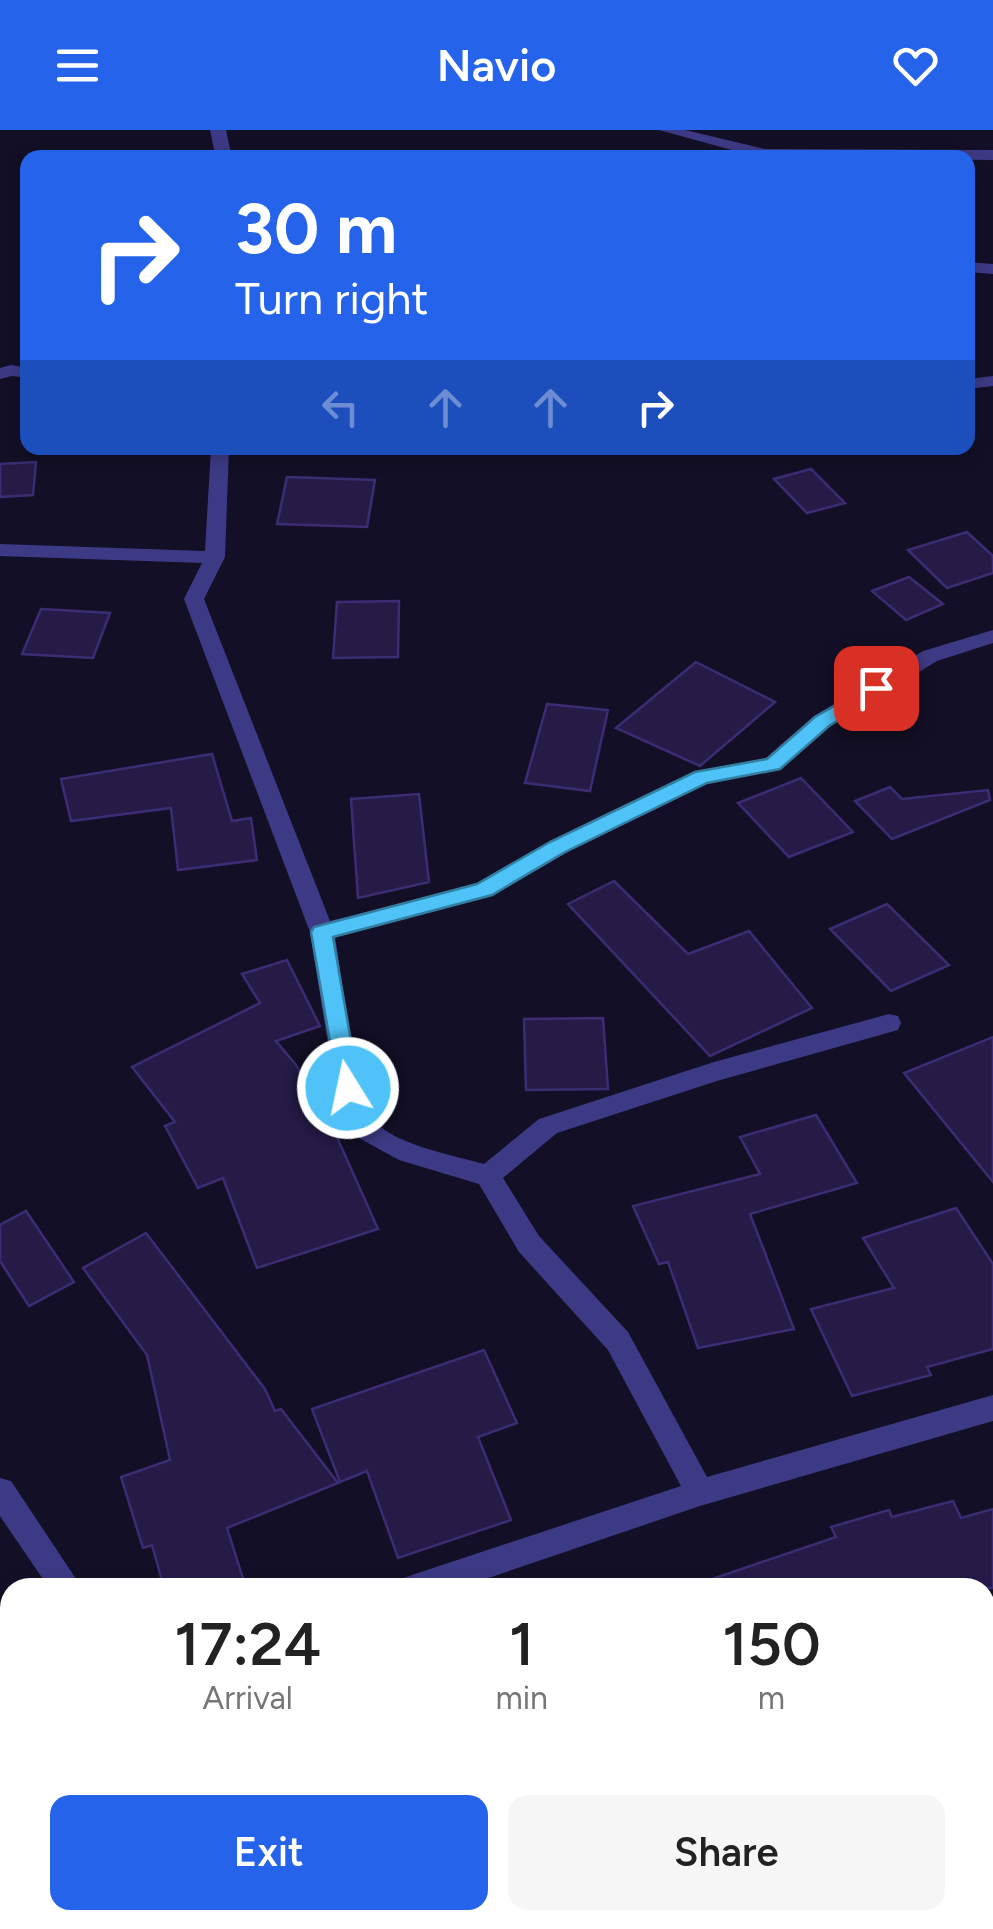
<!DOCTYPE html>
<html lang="en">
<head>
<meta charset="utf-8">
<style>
	:root { --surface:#fff; --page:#f6f6f6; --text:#222; --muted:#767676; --accent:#2563eb }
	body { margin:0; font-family:Figtree,sans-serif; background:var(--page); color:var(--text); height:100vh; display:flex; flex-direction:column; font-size:38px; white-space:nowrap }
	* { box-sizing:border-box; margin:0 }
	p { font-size:32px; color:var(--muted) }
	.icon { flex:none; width:55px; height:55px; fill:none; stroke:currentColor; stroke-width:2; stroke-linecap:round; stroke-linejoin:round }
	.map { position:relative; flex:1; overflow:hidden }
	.side { position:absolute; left:0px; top:1448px; width:995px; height:352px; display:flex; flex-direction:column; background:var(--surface); border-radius:30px 30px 0 0; box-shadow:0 5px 15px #0003 }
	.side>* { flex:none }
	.top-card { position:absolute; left:20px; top:20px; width:955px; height:305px; border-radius:20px; box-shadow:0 5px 15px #0003; background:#2563eb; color:#fff; overflow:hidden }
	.pin { position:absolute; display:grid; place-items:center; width:85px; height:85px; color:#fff; margin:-42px; border-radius:20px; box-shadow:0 5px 15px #0006 }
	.me { position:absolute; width:110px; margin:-55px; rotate:350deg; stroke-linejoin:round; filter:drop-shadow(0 0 8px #0008) }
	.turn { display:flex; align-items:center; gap:35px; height:210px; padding:0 50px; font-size:45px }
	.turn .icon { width:130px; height:130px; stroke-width:2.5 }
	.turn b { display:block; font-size:70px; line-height:85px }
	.lanes { display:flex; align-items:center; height:95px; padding:0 50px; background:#0003; justify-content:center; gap:50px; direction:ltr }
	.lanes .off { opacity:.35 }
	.eta { display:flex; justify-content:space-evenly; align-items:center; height:170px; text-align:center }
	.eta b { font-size:60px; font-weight:600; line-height:70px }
	.primary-button { display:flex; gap:20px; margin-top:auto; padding:20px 50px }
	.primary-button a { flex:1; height:115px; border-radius:20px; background:var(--accent); color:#fff; font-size:40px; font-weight:600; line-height:115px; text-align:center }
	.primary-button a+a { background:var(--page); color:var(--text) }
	header { display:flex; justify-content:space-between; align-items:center; height:130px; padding:0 50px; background:var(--accent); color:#fff; font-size:45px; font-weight:600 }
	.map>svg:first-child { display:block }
</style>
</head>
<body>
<header><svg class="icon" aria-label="menu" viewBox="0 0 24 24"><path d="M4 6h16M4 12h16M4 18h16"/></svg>Navio<svg class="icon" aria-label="heart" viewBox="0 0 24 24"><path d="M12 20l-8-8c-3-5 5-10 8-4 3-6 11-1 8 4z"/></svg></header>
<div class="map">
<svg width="993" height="1799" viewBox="0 0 993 1799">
	<rect width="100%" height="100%" fill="#130f26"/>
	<g fill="#241b47" stroke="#3b2d73" stroke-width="2.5">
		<polygon points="36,332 33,365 0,367 0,334"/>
		<polygon points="811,339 845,373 807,383 774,349"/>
		<polygon points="287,347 375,350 367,397 277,394"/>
		<polygon points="967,402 993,426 993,443 947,458 908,420"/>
		<polygon points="909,447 943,474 906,490 872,461"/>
		<polygon points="399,471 398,527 333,528 337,472"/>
		<polygon points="41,479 110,483 93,528 22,524"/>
		<polygon points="696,532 775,572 700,636 616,598"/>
		<polygon points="547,574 608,580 590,661 525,653"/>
		<polygon points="212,624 232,691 251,688 257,730 178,740 171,678 71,691 61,649"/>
		<polygon points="801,648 853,702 789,727 738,673"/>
		<polygon points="890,657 902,669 988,660 990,670 892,709 855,671"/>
		<polygon points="419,664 429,752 358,768 351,669"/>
		<polygon points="614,751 688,824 749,801 812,878 710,926 568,774"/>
		<polygon points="887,774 949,835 891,861 830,799"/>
		<polygon points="287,830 320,896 276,911 296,935 332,996 378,1099 257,1138 223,1048 198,1058 165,996 175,992 132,937 260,873 242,844"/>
		<polygon points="603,888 608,959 526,960 524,889"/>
		<polygon points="993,907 993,1052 904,943"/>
		<polygon points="816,985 857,1053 750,1084 794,1199 698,1218 668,1132 659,1134 633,1076 760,1044 740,1007"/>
		<polygon points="956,1078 993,1134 993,1219 927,1237 931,1245 852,1266 811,1179 894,1158 863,1108"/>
		<polygon points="26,1081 74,1152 29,1176 0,1131 0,1095"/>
		<polygon points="146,1103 265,1259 275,1281 281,1279 338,1353 227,1398 246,1458 164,1458 152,1415 143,1418 121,1347 170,1330 147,1225 83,1138"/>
		<polygon points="484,1220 517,1293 478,1307 511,1390 398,1428 367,1341 340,1352 312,1279"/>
		<polygon points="953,1371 961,1388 993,1379 993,1458 707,1458 706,1451 836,1407 831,1397 889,1380 892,1387"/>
	</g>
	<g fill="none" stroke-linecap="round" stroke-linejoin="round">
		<g fill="#3d3a85" fill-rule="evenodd">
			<polygon points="210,0 226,0 232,28 216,28"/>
			<polygon points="659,0 685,0 765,19 993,20 993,30 761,28"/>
			<polygon points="968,132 993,134 993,144 968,142"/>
			<polygon points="11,235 28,238 28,248 12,246 0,249 0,238"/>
			<polygon points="993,246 993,256 968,259 968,249"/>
			<path d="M211,318H229L225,427L204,469L330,791L477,754L550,711L694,642L766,628L814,586L923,521L993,500V513L937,531L830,596L781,639L708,653L566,723L492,766L335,807C343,851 351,957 375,991C392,1014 456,1026 484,1034L539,989L714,932L889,884L898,886L901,893L898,900L717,951L557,1003L503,1048L539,1106L628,1202L707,1347L993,1265V1291L700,1376L459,1458H400L404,1448L415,1444L681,1356L608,1220L519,1122L479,1054L399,1030L357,1007L353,1000L335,957L310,802L184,469L202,433L0,426V414L205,421Z"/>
			<polygon points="0,1348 11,1351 82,1458 49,1458 0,1386"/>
			<polygon points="187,1790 221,1790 224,1799 190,1799"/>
		</g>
	</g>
	<polygon fill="#4fc3f7" stroke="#337fa1" stroke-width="2.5" points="876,552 885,558 883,563 829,596 780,639 707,653 565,722 492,765 333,807 359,958 348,966 339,964 311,802 314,797 477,754 550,712 695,642 767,629 815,587"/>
</svg>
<div class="pin" style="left:876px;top:558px;background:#d93025"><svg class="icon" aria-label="arrive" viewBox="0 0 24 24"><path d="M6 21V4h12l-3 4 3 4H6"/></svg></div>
<svg class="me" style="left:348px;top:958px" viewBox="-20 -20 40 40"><circle r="17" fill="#4fc3f7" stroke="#fff" stroke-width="3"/><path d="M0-11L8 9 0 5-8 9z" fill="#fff"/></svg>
<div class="top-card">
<div class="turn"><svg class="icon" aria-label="right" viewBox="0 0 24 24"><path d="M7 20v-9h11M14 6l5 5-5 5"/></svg><div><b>30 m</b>Turn right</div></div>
<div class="lanes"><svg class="icon off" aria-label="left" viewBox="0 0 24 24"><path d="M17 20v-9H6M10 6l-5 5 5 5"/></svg><svg class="icon off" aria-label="ahead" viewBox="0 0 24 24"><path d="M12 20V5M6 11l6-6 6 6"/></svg><svg class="icon off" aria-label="ahead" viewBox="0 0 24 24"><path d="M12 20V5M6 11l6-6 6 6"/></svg><svg class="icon" aria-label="right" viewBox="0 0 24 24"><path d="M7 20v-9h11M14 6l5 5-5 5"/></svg></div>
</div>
<section class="side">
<div class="eta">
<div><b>17:24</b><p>Arrival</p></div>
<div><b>1</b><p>min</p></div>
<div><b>150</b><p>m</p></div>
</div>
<div class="primary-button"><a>Exit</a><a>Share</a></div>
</section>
</div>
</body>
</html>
